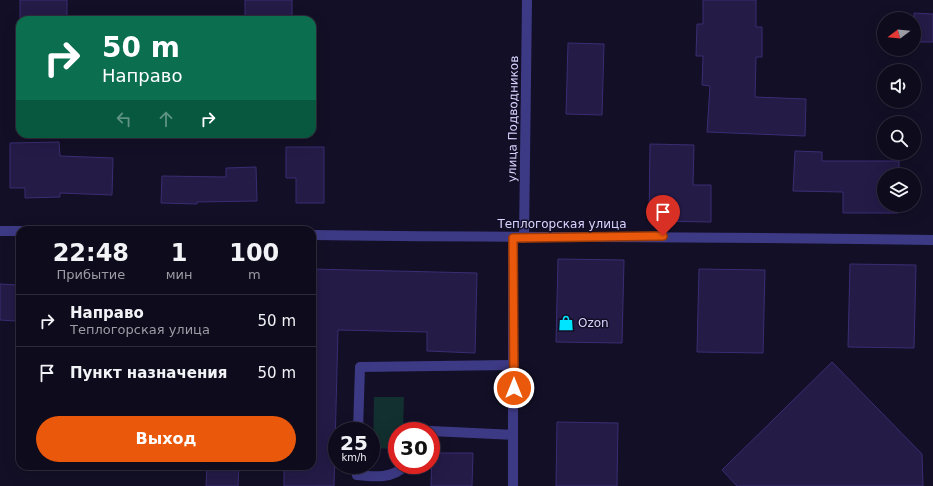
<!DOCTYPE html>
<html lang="ru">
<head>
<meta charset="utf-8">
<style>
	:root { --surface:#0e0b1c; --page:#171425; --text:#f1f3f6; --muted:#9b9ba3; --line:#2e2b3b; --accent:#ea580c }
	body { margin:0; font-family:"DejaVu Sans",sans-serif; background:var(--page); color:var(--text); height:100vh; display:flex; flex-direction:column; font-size:15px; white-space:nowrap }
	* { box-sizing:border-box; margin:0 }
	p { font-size:13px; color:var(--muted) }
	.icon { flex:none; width:22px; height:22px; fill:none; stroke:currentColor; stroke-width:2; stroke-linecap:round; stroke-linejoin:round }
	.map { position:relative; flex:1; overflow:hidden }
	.sheet { position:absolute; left:16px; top:226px; width:300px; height:244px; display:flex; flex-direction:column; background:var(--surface); border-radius:12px; box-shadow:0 4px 16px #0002,0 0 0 1px var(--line) }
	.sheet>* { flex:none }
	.hud { position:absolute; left:16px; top:16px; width:300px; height:122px; border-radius:12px; box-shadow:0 4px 16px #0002,0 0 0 1px var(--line); background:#0b6e4f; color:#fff; overflow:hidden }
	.needle { width:26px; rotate:254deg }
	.fabs { position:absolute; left:877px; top:12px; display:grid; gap:8px }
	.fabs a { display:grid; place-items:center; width:44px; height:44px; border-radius:50%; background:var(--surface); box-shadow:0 4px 16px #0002,0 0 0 1px var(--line); font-size:20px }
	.speed { position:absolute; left:328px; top:422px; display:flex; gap:8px; font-size:20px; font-weight:700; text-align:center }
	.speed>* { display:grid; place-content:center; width:52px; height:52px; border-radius:50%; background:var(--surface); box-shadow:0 4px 16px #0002,0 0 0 1px var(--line); line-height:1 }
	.speed small { font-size:10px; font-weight:400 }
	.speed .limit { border:6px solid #d22; background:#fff; color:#111 }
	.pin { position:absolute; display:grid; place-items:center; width:34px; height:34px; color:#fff; margin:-41px -17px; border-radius:50% 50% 50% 0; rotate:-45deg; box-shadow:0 0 4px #0007 }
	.pin .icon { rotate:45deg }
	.me { position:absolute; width:44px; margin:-22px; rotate:0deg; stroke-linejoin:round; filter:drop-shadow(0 0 3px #0008) }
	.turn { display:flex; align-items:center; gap:14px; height:84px; padding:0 20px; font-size:18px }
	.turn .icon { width:52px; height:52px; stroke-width:2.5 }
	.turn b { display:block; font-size:28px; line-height:34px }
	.lanes { display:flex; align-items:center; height:38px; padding:0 20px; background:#0003; justify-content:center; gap:20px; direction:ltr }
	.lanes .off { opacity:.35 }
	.eta { display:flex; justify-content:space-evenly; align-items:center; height:68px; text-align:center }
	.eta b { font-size:24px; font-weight:700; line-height:28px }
	.primary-button { display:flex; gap:8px; margin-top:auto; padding:8px 20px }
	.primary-button a { flex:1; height:46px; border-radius:24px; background:var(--accent); color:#fff; font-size:16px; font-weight:700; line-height:46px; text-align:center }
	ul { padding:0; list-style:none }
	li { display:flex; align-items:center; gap:12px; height:52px; padding:0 20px; border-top:1px solid var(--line) }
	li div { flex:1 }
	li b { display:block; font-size:15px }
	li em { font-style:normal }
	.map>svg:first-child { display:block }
</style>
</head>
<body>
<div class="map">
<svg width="933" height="486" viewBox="0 0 933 486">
	<rect width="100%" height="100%" fill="#130f26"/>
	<polygon fill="#12302f" points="374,397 404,397 403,431 397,431 397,449 373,448"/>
	<g fill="#241b47" stroke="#3b2d73">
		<polygon points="20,0 67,0 67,17 20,18"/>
		<rect x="245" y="0" width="47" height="20"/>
		<polygon points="703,0 756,0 756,27 762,27 762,57 756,57 755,97 806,99 805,136 707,132 710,86 702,85 703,56 696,56 697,24 703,24"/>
		<polygon points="914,13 933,14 933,42 914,42"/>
		<polygon points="568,43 604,44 602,115 566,114"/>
		<polygon points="59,142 60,156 113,158 112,195 60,193 60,197 25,198 25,188 10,188 10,143"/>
		<polygon points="650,144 694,145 693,185 711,185 711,222 649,221"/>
		<polygon points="286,147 324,147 324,203 296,203 296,178 286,178"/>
		<polygon points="795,151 822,152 822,161 899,161 899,175 884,175 884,205 898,205 898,213 843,213 843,192 793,191"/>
		<polygon points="256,167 257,201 197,202 197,204 161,203 162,176 226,177 226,168"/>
		<polygon points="558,259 624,260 622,343 556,342"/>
		<polygon points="850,264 916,265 914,348 848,347"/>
		<polygon points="312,269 477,273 475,353 427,351 427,332 338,330 334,486 284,486 284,466 312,466"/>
		<polygon points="699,269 765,270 763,353 697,352"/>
		<polygon points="0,284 18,285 16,321 0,320"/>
		<polygon points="832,362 922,454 923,486 737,486 722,470"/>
		<polygon points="557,422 618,423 617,486 556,486"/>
		<polygon points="432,453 473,453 472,486 431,486"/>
		<polygon points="207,466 239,466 238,486 206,486"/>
	</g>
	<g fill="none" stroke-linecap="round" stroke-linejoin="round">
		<g stroke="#3d3a85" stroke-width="10">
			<polyline points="0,231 20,231"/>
			<path d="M312,235C519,238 726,236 933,240"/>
			<polyline points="524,238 527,0"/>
			<polyline points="358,431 360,367 514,365"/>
			<polyline points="431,431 513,435"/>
			<path d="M357,465V475C374,477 393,479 406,465"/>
			<polyline points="513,486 513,238"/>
		</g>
	</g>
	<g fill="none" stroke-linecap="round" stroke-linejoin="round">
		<defs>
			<polyline id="route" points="514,388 513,238 663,236"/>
		</defs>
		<use href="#route" stroke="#983908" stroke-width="10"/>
		<use href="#route" stroke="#ea580c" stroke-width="7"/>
	</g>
	<defs>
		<symbol id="shop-bare" viewBox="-9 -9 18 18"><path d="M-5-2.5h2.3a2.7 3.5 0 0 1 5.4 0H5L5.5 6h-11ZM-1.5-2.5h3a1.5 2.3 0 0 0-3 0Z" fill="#00e5ff" stroke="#130f26" stroke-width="2.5" paint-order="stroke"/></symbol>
	</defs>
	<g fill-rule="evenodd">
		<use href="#shop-bare" x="555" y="312" width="22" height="22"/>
	</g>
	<g text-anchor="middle" stroke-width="3" stroke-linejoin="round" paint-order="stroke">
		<g font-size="12" fill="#d9d4ff" stroke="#130f26">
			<text transform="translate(513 119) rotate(-89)" y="4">улица Подводников</text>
			<text x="562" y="228">Теплогорская улица</text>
		</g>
		<g font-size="12" fill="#d9d4ff" stroke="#130f26" text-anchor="start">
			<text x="578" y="327">Ozon</text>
		</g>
	</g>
</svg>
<div class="fabs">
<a><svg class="needle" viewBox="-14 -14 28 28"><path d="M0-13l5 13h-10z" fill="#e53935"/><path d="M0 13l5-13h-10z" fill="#9b9ba3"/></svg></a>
<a><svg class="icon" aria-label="sound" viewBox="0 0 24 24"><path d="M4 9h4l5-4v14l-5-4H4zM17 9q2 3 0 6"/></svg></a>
<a><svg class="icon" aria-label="search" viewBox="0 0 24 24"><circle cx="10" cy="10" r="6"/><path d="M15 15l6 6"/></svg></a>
<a><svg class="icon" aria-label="layers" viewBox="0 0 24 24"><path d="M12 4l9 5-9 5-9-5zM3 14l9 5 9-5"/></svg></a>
</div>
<div class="speed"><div>25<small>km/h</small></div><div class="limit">30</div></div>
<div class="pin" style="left:663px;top:236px;background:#d93025"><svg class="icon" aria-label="arrive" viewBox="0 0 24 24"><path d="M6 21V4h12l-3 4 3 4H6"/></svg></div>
<svg class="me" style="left:514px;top:388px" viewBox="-20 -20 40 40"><circle r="17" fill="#ea580c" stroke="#fff" stroke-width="3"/><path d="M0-11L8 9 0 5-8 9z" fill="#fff"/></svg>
<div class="hud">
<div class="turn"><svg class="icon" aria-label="right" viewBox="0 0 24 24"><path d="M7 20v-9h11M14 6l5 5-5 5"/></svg><div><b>50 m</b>Направо</div></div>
<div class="lanes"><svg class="icon off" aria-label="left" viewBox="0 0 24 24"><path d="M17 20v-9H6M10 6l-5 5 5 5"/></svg><svg class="icon off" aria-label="ahead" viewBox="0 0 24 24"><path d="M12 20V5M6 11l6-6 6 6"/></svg><svg class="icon" aria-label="right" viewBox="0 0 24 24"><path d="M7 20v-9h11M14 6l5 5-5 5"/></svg></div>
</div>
<section class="sheet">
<div class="eta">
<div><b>22:48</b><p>Прибытие</p></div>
<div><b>1</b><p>мин</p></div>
<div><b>100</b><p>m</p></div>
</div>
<ul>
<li><svg class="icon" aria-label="right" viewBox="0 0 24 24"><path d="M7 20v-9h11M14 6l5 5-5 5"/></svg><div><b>Направо</b><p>Теплогорская улица</p></div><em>50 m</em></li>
<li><svg class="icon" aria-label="arrive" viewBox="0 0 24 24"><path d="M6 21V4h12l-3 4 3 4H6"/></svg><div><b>Пункт назначения</b></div><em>50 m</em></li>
</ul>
<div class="primary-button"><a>Выход</a></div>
</section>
</div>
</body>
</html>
